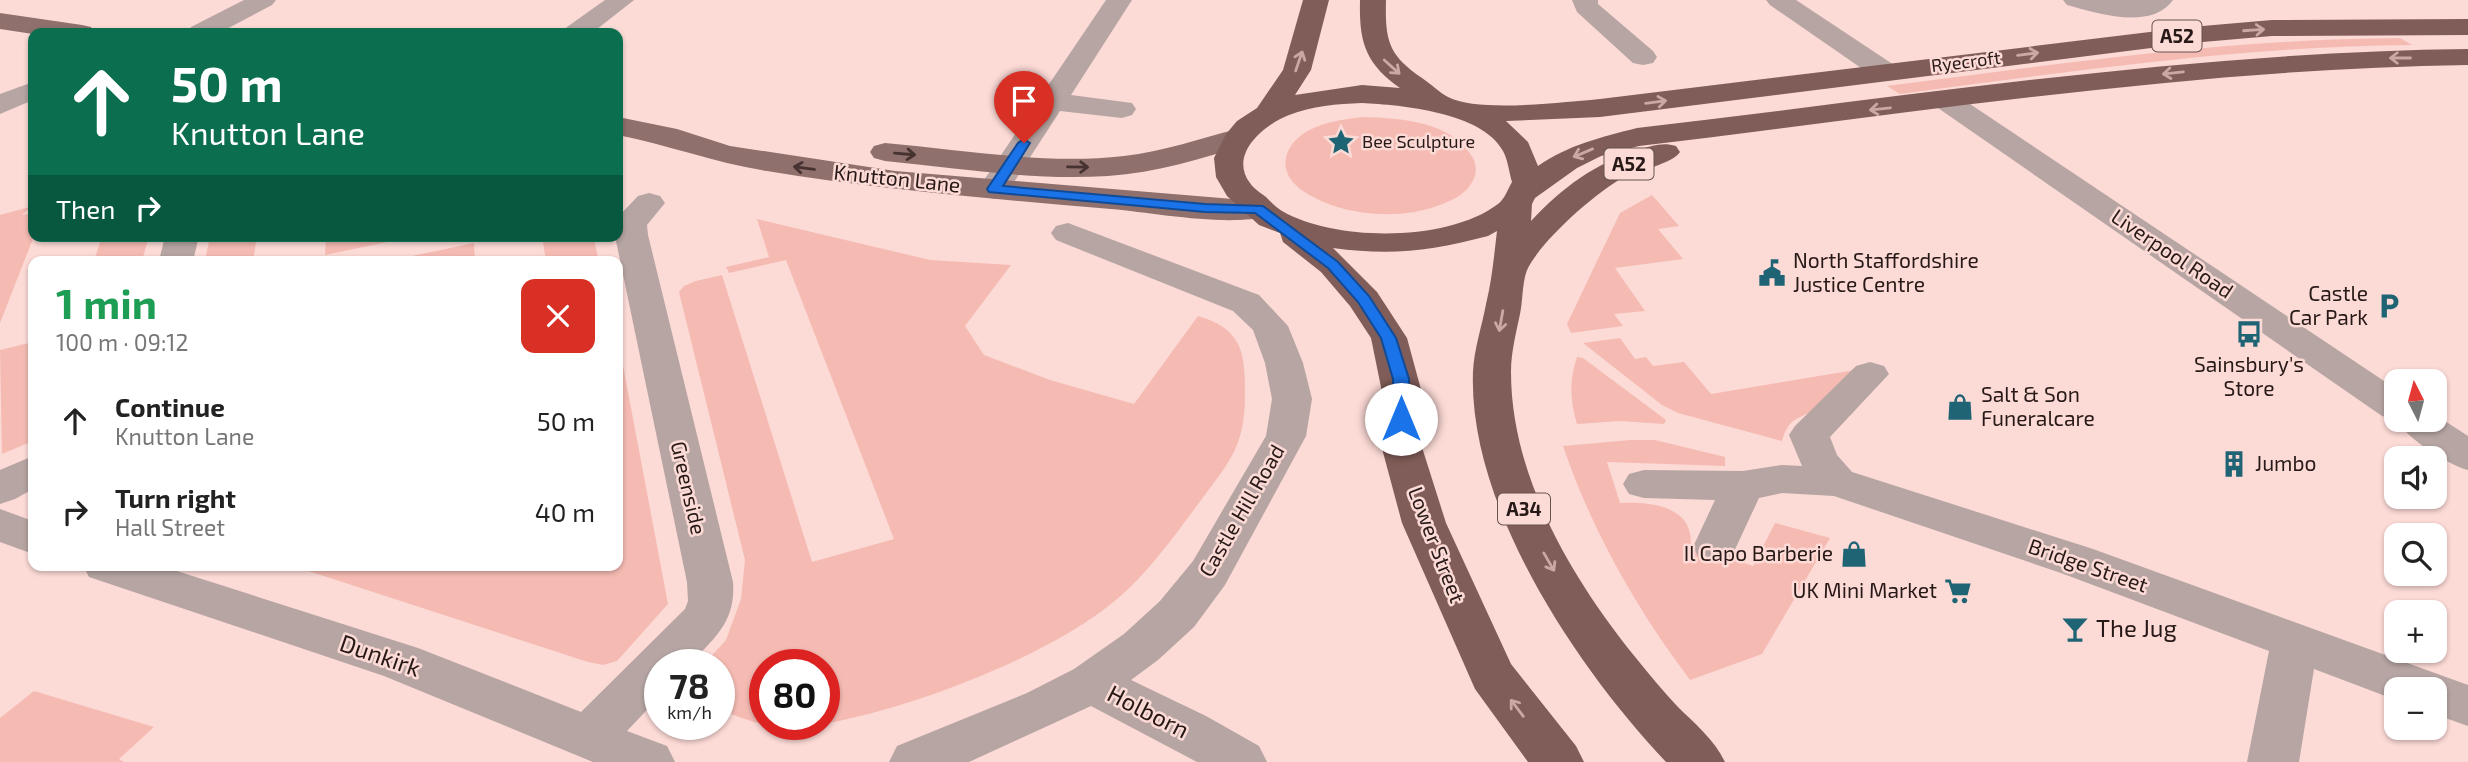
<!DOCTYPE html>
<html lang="en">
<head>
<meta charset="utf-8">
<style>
	:root { --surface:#fff; --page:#f2f2f2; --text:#222; --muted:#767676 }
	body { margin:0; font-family:"Exo 2",sans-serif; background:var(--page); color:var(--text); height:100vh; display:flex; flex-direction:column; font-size:26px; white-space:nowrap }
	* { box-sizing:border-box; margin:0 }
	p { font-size:23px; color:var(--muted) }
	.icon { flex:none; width:38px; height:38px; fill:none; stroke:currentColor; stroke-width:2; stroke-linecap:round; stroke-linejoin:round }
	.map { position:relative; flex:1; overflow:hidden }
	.drawer { position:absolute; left:28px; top:256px; width:595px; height:315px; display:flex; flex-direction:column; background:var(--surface); border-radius:14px; box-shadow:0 2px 5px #0004 }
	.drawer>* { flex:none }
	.banner { position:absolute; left:28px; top:28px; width:595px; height:214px; border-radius:14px; box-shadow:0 2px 5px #0004; background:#0b6e4f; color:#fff; overflow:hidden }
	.needle { width:46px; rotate:354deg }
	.tools { position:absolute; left:2384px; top:369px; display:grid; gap:14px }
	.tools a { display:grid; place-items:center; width:63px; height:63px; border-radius:14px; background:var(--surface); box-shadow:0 2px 5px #0004; font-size:35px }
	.speed { position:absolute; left:644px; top:649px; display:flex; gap:14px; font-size:35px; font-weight:700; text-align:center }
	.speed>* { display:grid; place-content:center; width:91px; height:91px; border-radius:50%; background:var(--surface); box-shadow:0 2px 5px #0004; line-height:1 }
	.speed small { font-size:18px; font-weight:400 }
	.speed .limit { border:10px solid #d22; background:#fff; color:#111 }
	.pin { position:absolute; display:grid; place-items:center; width:60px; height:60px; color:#fff; margin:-72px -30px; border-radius:50% 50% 50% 0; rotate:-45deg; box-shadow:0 0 7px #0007 }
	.pin .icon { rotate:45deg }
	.me { position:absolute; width:77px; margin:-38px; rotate:0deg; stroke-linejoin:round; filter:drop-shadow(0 0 5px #0008) }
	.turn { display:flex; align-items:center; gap:24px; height:147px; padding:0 28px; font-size:32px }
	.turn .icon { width:91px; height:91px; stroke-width:2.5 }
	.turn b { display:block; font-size:49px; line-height:60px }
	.then { display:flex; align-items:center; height:66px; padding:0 28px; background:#0003; gap:14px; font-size:26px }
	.round { display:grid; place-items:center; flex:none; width:74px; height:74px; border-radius:14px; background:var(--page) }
	.summary { display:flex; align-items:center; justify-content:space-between; height:119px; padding:0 28px }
	h1 { font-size:42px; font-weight:700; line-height:52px; color:#1e9e55 }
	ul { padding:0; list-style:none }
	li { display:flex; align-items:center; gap:21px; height:91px; padding:0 28px }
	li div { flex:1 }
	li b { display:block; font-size:26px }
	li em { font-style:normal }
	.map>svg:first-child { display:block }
</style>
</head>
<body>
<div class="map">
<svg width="2468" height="762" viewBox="0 0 2468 762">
	<rect width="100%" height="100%" fill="#fcdad6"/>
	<g fill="#f5bbb3">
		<path d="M2400,38L2412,45C2239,46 2070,72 1900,94L1887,86C2058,64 2227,39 2400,38Z"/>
		<path d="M1363,117C1400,118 1452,121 1473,158C1476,164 1477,172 1474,178C1468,194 1451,201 1437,206C1396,221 1338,215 1303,191C1272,169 1286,139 1316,127C1330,121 1347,119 1363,117Z"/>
		<polygon points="1652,195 1679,226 1658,229 1683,259 1615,268 1645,311 1614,314 1623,326 1571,333 1567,324 1620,213"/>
		<polygon points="33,206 22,215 33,213 34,236 0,323 0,215"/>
		<path d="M757,219L930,260L1011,265L965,326L984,355L1050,380L1134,404L1198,316C1238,328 1245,347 1245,388C1246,448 1230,460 1196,507C1172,539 1147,574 1116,600C1048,657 912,708 824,724V665H765V724L822,725C781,732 758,725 719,709V665H703L726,640L741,599L745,560L679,292L684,286L696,281L722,275L812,562L894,539L786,260L729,273L726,267L769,257Z"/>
		<polygon points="102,236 149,236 142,261 94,261"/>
		<polygon points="210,236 257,236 253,261 205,261"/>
		<polygon points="326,236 416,236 325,255"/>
		<polygon points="542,236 593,236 599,261 546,261"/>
		<polygon points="474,243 475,261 388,261"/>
		<path d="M1620,338L1635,359L1646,357L1653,366L1684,362L1711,394L1855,370C1844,382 1833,397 1820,406C1801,421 1790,413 1782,441L1678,413L1662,405L1583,343Z"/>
		<polygon points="618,339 668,604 617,661 603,665 588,662 290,565 618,565"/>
		<polygon points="33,342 33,441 2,454 0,350"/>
		<path d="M1577,357L1583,358L1666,420L1664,424L1620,421L1577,424C1570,400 1569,380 1577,357Z"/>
		<path d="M1630,440H1655L1725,457V466L1607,462L1620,503C1650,502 1692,505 1691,544L1753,566L1775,523L1830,538L1762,654L1690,680C1636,608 1592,531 1563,446Z"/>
		<polygon points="34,691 154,727 119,759 124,762 0,762 0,718"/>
	</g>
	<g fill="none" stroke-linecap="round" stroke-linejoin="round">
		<g fill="#b6a5a2" fill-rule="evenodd">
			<polygon points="244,0 276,0 272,5 219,33 187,33 191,27"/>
			<polygon points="605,0 634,0 592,33 563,33 567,27"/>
			<polygon points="1106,0 1132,0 1071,95 1132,103 1136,109 1132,115 1122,118 1060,111 1005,196 994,199 983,196 978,189"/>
			<polygon points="1572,0 1598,0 1598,4 1653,51 1657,57 1653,63 1643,65 1633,63 1577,12"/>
			<polygon points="1766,0 1796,0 1897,67 1901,73 1897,79 1887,81 1877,79 1770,5"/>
			<path d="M2063,0H2173C2151,31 2097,13 2067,5Z"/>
			<polygon points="33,82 33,100 0,114 0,94"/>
			<polygon points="1948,93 1958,96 2396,389 2396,420 2382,416 1938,108 1934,102 1938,96"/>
			<path d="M649,193L660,196L665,203L647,225L648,235L733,582C736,622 714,638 689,665H660V696L627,731L667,746L675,762H593L384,676L89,577L83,565H158L418,648L581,712L685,609L688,601L687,582L615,236H618V217L638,196Z"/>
			<polygon points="1068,223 1259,295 1288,326 1303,363 1312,399 1306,436 1225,585 1194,627 1158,660 1131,680 1206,716 1259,746 1267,762 1197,762 1091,706 969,762 889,762 897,746 1027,693 1074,669 1124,634 1160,601 1193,561 1266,436 1272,399 1265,363 1253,330 1233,311 1056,240 1051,233 1056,226"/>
			<polygon points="165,236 199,236 193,261 159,261"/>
			<polygon points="1870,362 1884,366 1889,374 1830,437 1837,455 1852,472 2093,549 2468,685 2468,726 2434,714 2434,690 2396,690 2396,700 2314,669 2299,762 2247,762 2269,651 2061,573 1834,496 1782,493 1759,498 1731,558 1715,563 1699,558 1693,547 1715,500 1644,498 1629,494 1623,484 1629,474 1644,470 1743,471 1782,465 1802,466 1789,435 1795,426 1856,366"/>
			<path d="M2434,414L2468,436V470C2446,464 2408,439 2396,420H2434Z"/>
			<polygon points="33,456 33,489 15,499 0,504 0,470"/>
			<polygon points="0,509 33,521 33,554 0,542"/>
		</g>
		<g fill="#8f706c" fill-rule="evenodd">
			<polygon points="0,13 82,25 91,27 95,33 33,34 0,29"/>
			<path d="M618,117L677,129L730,146L895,171L1269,202L1274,209L1269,216C1227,227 1156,213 1111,209C996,199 881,190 767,171C716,163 668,145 618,135Z"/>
			<path d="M1238,129L1249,132L1253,138L1249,144C1203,158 1156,173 1108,176C1034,181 959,168 885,161L874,158L870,152L874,146L885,143C964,150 1045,165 1124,156C1163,152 1200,138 1238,129Z"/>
		</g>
		<path fill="#815d59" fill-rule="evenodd" d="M1303,0H1329L1311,70L1295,95L1362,85L1400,88C1365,63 1359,42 1360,0H1386C1385,40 1388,55 1422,78C1431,84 1440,93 1448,97C1479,113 1564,102 1600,99L2191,27L2272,20L2468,19V35L2272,36L2191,43L1600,117L1506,121L1528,142L1538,166C1568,145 1602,137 1637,128C1913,96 2190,52 2468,49V65C2190,69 1914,113 1639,146L1601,156L1577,168L1535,198L1532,204L1531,221C1562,188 1595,163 1639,150C1652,146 1662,142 1676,146L1680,152C1672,164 1639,170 1624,177C1595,193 1543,239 1528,268C1522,280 1523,301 1520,314C1516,333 1511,353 1511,372C1511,477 1572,579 1636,658C1649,674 1663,691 1677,706C1695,724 1714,739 1725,762H1666C1577,668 1468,506 1473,372C1474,349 1482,326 1486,304C1492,280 1494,256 1497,231L1488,236C1431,251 1391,256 1333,248L1377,292L1407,338L1423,397L1420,441L1446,523L1511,664L1576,746L1584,762H1528L1475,689L1402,523L1380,441L1383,397L1371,338L1350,306L1321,272L1283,242L1280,233L1259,225L1227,196L1216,177L1214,158L1226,134L1237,121L1257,108L1283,70ZM1362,103C1401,105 1482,112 1503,151C1508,160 1509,172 1512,182C1508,189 1504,200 1498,204C1448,242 1336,242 1282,211C1277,208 1271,202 1266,197C1261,193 1254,189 1250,183C1228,154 1265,124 1289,115C1312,106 1337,104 1362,103Z"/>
	</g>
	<defs><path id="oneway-shaft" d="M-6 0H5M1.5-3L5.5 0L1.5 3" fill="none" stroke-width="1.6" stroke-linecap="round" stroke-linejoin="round" transform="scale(1.75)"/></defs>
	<g stroke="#cba8a4">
		<use href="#oneway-shaft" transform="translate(2254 30) rotate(-4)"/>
		<use href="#oneway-shaft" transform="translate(2028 54) rotate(-7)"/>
		<use href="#oneway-shaft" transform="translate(2400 58) rotate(180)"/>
		<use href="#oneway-shaft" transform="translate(1299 61) rotate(-71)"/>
		<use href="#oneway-shaft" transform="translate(1392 67) rotate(42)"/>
		<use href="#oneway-shaft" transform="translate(2173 73) rotate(174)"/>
		<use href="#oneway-shaft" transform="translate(1656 102) rotate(-7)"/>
		<use href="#oneway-shaft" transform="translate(1880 109) rotate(174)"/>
		<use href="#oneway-shaft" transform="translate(1583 153) rotate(157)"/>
		<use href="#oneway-shaft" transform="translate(1501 321) rotate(100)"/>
		<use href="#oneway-shaft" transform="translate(1549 562) rotate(60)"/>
		<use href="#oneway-shaft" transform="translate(1517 708) rotate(-127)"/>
	</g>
	<g stroke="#463331">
		<use href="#oneway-shaft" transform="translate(905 154) rotate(5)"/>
		<use href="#oneway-shaft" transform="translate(1078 167) rotate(1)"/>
		<use href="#oneway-shaft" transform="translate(804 168) rotate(-172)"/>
	</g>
	<polygon fill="#1a73e8" stroke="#114b97" stroke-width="2" points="1024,139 1030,143 1003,186 1205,204 1263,206 1338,262 1369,296 1396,338 1409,379 1410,419 1407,423 1396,423 1393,419 1393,379 1381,338 1358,302 1328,268 1255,213 1205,212 989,192 987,189 1018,143"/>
	<defs>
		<symbol id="sight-bare" viewBox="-9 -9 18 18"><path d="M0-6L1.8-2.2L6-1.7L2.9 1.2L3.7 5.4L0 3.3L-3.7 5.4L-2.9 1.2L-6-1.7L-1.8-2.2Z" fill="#1e6474" stroke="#fcdad6" stroke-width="2.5" paint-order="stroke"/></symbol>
		<symbol id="civic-bare" viewBox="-9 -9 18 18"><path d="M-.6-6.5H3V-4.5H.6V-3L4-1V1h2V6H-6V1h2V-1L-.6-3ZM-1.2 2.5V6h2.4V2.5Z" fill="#1e6474" stroke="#fcdad6" stroke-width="2.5" paint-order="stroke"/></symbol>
		<symbol id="parking-bare" viewBox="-9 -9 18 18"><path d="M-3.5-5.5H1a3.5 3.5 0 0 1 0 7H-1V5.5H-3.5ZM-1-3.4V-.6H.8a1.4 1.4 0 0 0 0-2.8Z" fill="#1e6474" stroke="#fcdad6" stroke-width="2.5" paint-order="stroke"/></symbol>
		<symbol id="bus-bare" viewBox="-9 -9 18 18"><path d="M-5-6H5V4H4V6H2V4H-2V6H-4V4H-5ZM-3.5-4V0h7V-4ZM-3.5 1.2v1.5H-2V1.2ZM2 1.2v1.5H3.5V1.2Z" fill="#1e6474" stroke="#fcdad6" stroke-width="2.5" paint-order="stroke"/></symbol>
		<symbol id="shop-bare" viewBox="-9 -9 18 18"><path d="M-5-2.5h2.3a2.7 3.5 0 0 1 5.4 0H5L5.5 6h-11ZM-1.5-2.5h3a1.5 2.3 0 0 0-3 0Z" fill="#1e6474" stroke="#fcdad6" stroke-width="2.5" paint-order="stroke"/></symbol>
		<symbol id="building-bare" viewBox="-9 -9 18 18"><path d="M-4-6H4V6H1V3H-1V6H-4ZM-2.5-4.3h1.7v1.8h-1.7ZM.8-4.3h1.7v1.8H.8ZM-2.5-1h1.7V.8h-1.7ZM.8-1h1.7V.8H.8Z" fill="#1e6474" stroke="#fcdad6" stroke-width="2.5" paint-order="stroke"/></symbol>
		<symbol id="supermarket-bare" viewBox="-9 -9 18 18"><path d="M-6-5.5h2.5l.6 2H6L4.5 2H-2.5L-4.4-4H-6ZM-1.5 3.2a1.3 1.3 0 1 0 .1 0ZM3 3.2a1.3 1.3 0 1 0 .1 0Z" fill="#1e6474" stroke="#fcdad6" stroke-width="2.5" paint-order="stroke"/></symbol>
		<symbol id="bar-bare" viewBox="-9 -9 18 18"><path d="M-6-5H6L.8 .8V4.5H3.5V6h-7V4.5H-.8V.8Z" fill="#1e6474" stroke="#fcdad6" stroke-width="2.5" paint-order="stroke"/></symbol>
	</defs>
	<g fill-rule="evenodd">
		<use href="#sight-bare" x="1322" y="123" width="38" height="38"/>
		<use href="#civic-bare" x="1753" y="254" width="38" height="38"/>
		<use href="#parking-bare" x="2370" y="287" width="38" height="38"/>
		<use href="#bus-bare" x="2230" y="315" width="38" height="38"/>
		<use href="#shop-bare" x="1941" y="388" width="38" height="38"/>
		<use href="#building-bare" x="2215" y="445" width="38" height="38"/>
		<use href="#shop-bare" x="1835" y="535" width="38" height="38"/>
		<use href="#supermarket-bare" x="1939" y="572" width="38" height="38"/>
		<use href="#bar-bare" x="2056" y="610" width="38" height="38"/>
	</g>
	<g text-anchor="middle" stroke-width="5" stroke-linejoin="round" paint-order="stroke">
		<g font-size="18" fill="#271917" stroke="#fcdad6">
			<text transform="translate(1966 62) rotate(-7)" y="6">Ryecroft</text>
		</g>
		<g font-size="18" fill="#271917" stroke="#fcdad6" text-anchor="start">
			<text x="1362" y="148">Bee Sculpture</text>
		</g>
		<g fill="#fcdad6" stroke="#675350" stroke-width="2">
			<rect x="2152.5" y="20.5" width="49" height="31" rx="5"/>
			<rect x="1604.5" y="148.5" width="49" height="31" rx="5"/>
			<rect x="1498" y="493.5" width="52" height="31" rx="5"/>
		</g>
		<g font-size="19" font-weight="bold" fill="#271917">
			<text x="2177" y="43">A52</text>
			<text x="1629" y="171">A52</text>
			<text x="1524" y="516">A34</text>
		</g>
		<g font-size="21" fill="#271917" stroke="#fcdad6">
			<text transform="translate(897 179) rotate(6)" y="7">Knutton Lane</text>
			<text transform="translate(2172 254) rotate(34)" y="7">Liverpool Road</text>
			<text transform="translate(688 488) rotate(77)" y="7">Greenside</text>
			<text transform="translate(1242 511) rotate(-60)" y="7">Castle Hill Road</text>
			<text transform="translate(1436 545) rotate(69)" y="7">Lower Street</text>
			<text transform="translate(2088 566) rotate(19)" y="7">Bridge Street</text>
		</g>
		<g font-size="21" fill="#271917" stroke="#fcdad6" text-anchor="start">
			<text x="1793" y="268">North Staffordshire<tspan x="1793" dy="24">Justice Centre</tspan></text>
			<text x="2368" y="301" text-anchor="end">Castle<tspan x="2368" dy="24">Car Park</tspan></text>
			<text x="2249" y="372" text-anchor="middle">Sainsbury's<tspan x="2249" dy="24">Store</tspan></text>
			<text x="1981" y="402">Salt &amp; Son<tspan x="1981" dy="24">Funeralcare</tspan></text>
			<text x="2255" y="471">Jumbo</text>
			<text x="1833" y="561" text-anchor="end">Il Capo Barberie</text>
			<text x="1937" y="598" text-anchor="end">UK Mini Market</text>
		</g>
		<g font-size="24" fill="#271917" stroke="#fcdad6" text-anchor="start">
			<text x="2096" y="637">The Jug</text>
		</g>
		<g font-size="24" fill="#271917" stroke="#fcdad6">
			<text transform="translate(380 656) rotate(19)" y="8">Dunkirk</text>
			<text transform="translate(1148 712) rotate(27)" y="8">Holborn</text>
		</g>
	</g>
</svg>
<div class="tools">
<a><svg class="needle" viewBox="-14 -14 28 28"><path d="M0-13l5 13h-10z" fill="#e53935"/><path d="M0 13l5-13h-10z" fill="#767676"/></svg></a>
<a><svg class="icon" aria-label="sound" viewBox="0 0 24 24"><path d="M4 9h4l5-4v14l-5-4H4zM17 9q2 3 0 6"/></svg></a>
<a><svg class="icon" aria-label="search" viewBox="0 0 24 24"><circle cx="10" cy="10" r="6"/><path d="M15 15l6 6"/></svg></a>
<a>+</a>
<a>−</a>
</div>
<div class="speed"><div>78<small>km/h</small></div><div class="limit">80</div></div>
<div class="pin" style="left:1024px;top:143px;background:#d93025"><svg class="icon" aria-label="arrive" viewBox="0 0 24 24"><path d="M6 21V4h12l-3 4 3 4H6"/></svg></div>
<svg class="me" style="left:1401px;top:419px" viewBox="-20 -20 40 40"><circle r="19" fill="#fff"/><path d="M0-13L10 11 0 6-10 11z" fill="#1a73e8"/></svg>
<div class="banner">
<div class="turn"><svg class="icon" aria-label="ahead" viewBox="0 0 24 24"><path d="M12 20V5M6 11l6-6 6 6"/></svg><div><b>50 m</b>Knutton Lane</div></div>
<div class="then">Then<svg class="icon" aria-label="right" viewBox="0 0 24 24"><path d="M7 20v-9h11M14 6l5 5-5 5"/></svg></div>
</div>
<section class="drawer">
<div class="summary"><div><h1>1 min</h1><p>100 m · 09:12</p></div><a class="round" style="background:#d93025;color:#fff"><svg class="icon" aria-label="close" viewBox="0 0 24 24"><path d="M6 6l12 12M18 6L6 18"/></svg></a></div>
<ul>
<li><svg class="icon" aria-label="ahead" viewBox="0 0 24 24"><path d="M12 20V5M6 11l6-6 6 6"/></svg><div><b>Continue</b><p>Knutton Lane</p></div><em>50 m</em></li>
<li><svg class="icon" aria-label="right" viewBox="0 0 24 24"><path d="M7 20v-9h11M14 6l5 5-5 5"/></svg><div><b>Turn right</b><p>Hall Street</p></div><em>40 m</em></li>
</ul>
</section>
</div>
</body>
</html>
